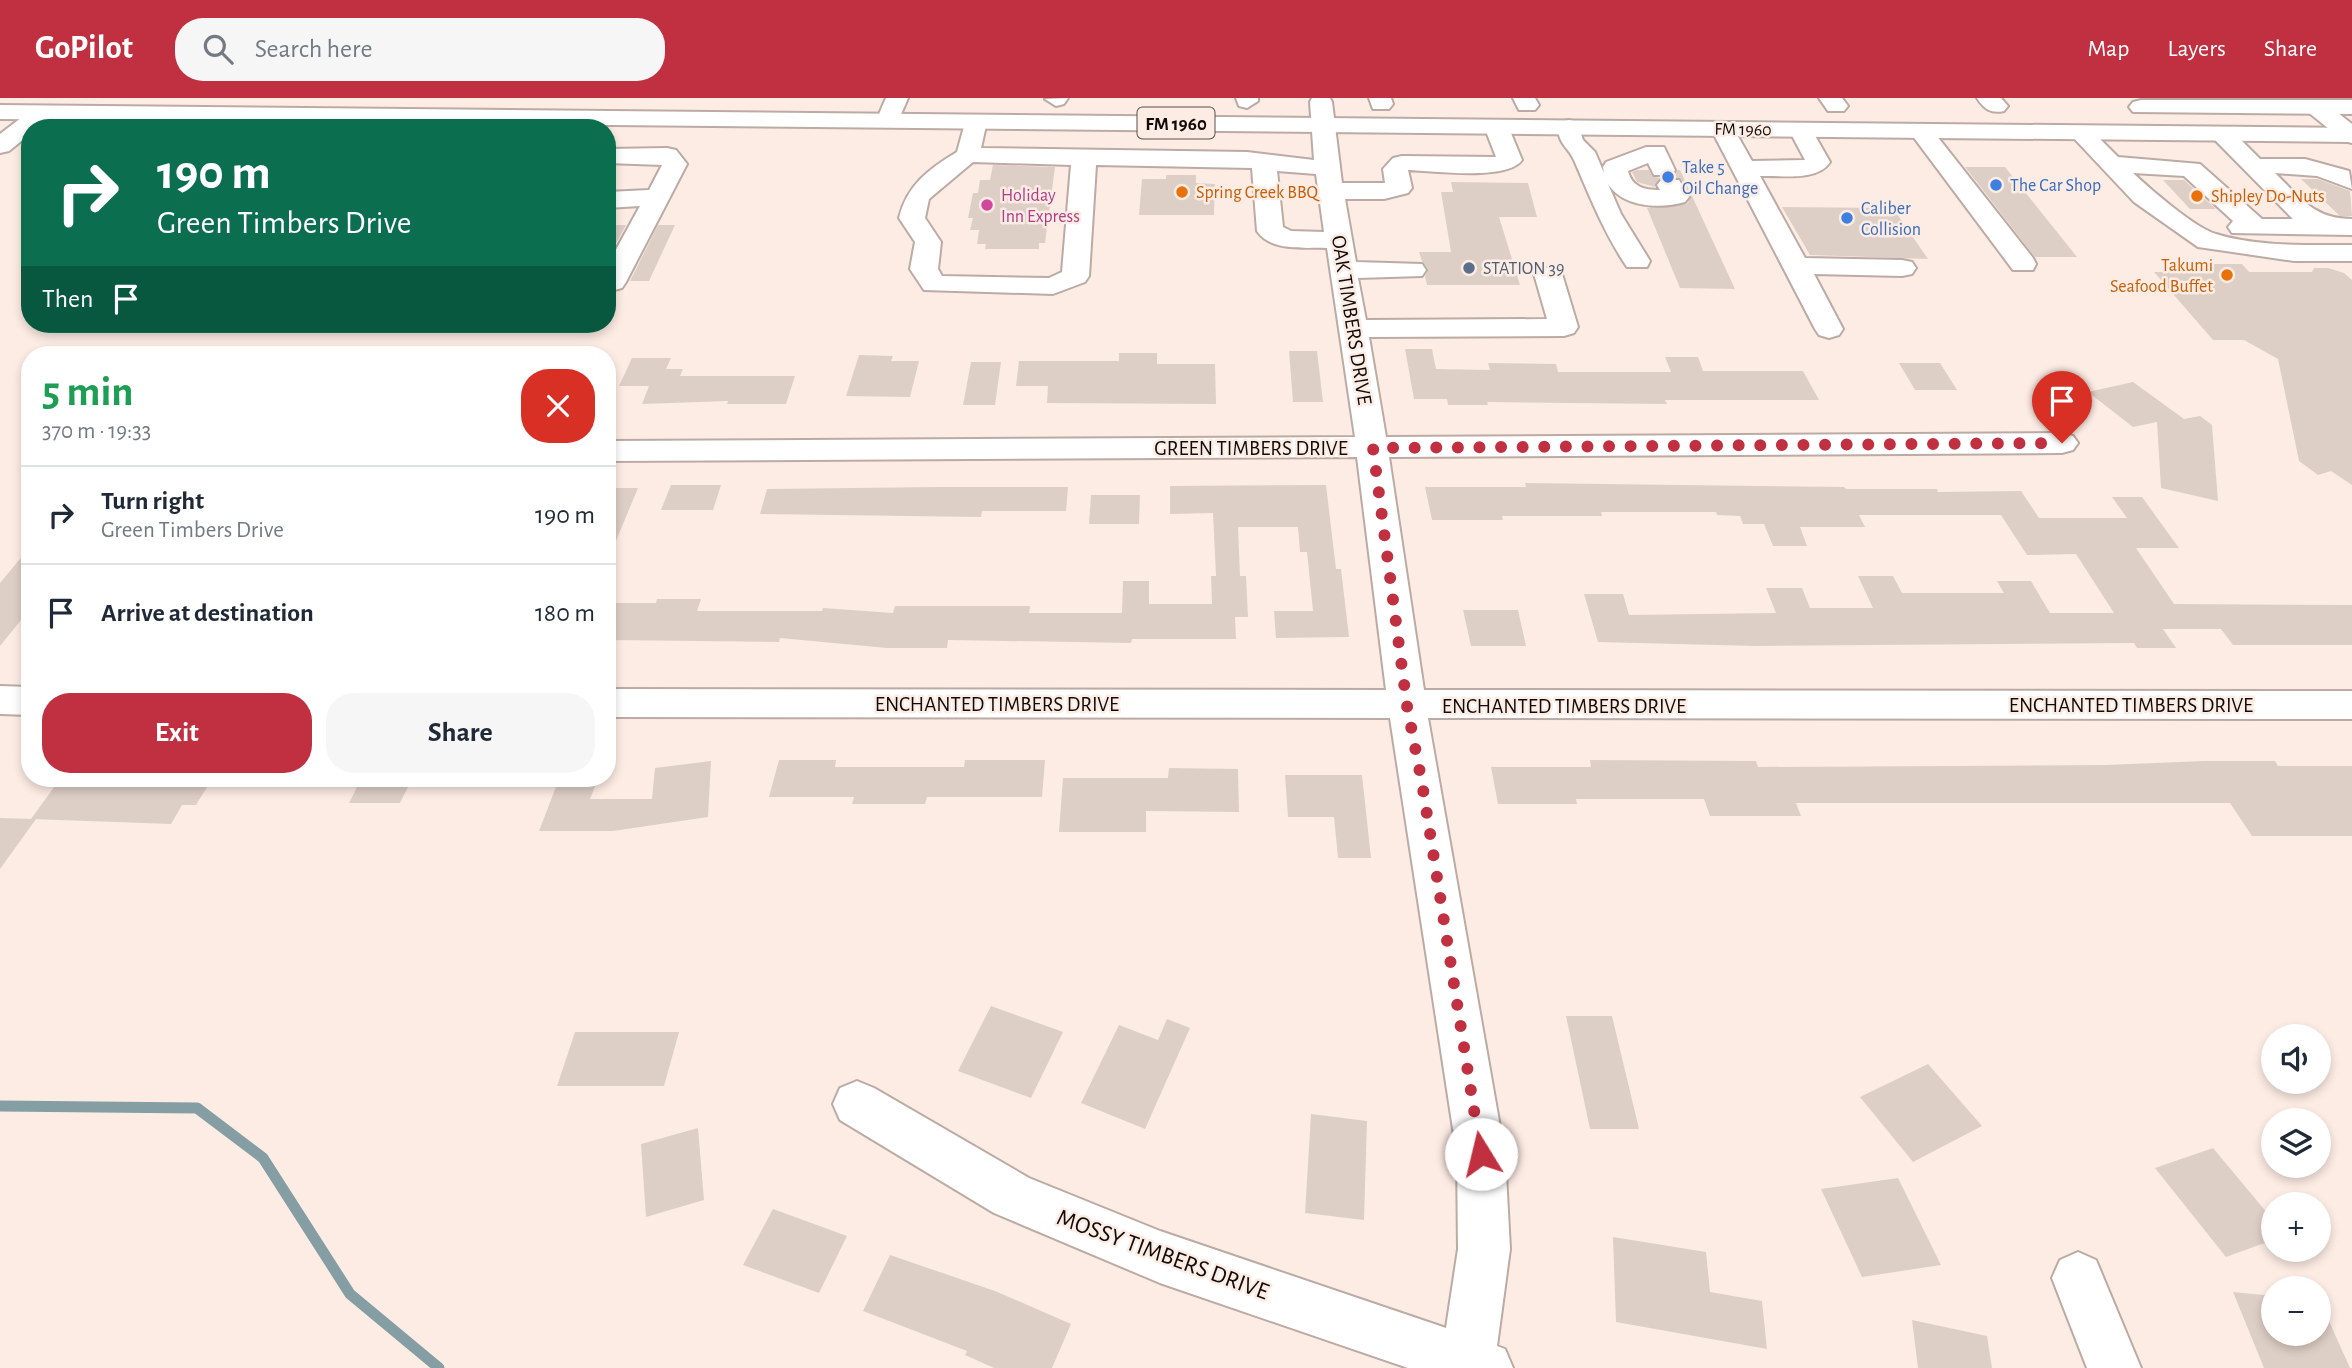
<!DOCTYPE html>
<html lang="en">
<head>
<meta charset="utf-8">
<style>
	:root { --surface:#fff; --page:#f6f6f7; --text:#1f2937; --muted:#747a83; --line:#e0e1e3; --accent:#c03040 }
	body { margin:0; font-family:"Alegreya Sans",sans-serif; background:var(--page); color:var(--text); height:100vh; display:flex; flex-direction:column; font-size:26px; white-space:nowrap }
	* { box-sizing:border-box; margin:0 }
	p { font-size:23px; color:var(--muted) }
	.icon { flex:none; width:38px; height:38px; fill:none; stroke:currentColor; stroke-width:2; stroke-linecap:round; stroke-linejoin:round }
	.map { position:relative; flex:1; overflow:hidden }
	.details { position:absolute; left:21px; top:248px; width:595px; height:441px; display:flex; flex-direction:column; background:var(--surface); border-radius:28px; box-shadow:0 4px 10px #0003 }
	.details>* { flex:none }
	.banner { position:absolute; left:21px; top:21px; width:595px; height:214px; border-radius:28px; box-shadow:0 4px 10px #0003; background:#0b6e4f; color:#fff; overflow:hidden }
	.tools { position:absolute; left:2261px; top:926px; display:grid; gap:14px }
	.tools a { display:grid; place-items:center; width:70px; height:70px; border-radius:50%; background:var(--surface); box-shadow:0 4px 10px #0003; font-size:35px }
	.pin { position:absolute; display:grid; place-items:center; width:60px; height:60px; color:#fff; margin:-72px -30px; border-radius:50% 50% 50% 0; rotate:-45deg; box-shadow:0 0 7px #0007 }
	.pin .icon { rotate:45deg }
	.me { position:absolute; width:77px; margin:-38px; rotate:351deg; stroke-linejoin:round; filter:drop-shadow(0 0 5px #0008) }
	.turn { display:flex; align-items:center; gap:24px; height:147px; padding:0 21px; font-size:32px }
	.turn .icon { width:91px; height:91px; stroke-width:2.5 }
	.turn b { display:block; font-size:49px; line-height:60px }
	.then { display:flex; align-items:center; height:66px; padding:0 21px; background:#0003; gap:14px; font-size:26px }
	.round { display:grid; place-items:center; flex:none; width:74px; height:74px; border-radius:28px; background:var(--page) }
	.headline { display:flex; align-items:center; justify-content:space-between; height:119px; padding:0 21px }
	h1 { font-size:42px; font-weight:700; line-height:52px; color:#1e9e55 }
	.action { display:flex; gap:14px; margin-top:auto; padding:14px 21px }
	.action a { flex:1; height:80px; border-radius:28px; background:var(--accent); color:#fff; font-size:28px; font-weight:700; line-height:80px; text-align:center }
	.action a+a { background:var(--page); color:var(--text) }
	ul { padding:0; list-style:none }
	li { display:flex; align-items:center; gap:21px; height:98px; padding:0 21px; border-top:2px solid var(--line) }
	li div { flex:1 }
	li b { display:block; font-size:26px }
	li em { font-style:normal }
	header { display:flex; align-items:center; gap:42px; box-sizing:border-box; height:98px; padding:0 35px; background:var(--accent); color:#fff }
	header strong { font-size:33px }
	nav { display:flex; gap:38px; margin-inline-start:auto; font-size:24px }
	.search { width:490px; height:63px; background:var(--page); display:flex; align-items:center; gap:18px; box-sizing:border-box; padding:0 24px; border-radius:28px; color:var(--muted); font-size:26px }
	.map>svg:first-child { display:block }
</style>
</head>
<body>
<header>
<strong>GoPilot</strong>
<div class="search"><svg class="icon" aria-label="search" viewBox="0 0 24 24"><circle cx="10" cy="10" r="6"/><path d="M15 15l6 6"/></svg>Search here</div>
<nav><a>Map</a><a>Layers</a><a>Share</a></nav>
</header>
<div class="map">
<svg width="2352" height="1270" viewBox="0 0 2352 1270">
	<rect width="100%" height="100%" fill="#fdece4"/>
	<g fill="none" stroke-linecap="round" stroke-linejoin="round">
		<polyline stroke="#859ea4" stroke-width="11" points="0,1008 197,1010 263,1060 350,1196 439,1270"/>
	</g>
	<g fill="#decfc6">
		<polygon points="993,67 1055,69 1045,145 1039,145 1039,151 985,151 986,146 977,146 979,132 970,132 973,120 968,120 973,95 978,95 980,82 990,82"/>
		<polygon points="1965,69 2005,69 2077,159 2035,159"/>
		<polygon points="1637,72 1649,72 1652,78 1660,80 1655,89 1637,84 1632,74"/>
		<polygon points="1677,72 1680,72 1735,191 1680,190 1647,110 1687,106 1691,98 1681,81 1672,79"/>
		<polygon points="1166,77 1196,77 1196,85 1215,86 1214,117 1139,117 1142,81 1166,81"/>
		<polygon points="2301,81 2318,81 2350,93 2352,118 2340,118"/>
		<polygon points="2163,82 2184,82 2216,111 2190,111"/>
		<polygon points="1451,84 1528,85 1537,119 1499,119 1520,187 1427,187 1425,178 1428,171 1422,163 1419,154 1451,154 1441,94 1453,94"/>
		<polygon points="1782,109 1893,110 1928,161 1810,157"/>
		<polygon points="607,127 626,127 607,162"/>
		<polygon points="658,127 675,127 649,183 630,183"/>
		<polygon points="2193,166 2242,166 2249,174 2312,174 2314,170 2328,170 2344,175 2352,182 2352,387 2331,373 2318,377 2299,363 2278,261 2244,242 2213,242 2154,174 2200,174"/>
		<polygon points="1405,251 1432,251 1436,271 1490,272 1488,265 1556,266 1558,274 1671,274 1665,259 1698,259 1703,273 1803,273 1819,302 1665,302 1667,306 1487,304 1488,307 1448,307 1447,301 1414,301"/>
		<polygon points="1289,253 1317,253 1323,304 1293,304"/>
		<polygon points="1119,255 1157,255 1157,266 1215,266 1216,306 1047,305 1048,288 1016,288 1019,263 1119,263"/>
		<polygon points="859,257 893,258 891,263 919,263 910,299 846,298"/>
		<polygon points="632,260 671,260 666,271 683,271 680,278 795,278 786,306 727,306 728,303 642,306 649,288 619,288"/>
		<polygon points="971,264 1001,264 995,307 963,307"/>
		<polygon points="1899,265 1940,265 1957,292 1915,292"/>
		<polygon points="2133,284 2184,321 2200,318 2212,327 2218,403 2161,390 2157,324 2133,329 2088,294"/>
		<polygon points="1525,385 1844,389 1846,391 1937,391 1938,394 2021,393 2039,420 2127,420 2112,399 2142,399 2179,450 2136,450 2174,506 2352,507 2352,547 2233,547 2221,531 2163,531 2176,550 2137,550 2134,545 1756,548 1598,544 1584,496 1623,496 1629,517 1776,515 1766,490 1802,490 1810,510 1873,510 1858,478 1893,478 1902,495 2004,495 1997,483 2031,483 2050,515 2114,515 2076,456 2027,457 2001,417 1859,417 1865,429 1800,429 1807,448 1773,448 1764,426 1743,426 1740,418 1717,417 1716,414 1601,414 1602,418 1502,418 1503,422 1432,422 1425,389 1526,389"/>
		<polygon points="671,387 721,387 713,412 661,412"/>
		<polygon points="1326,387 1336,471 1341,471 1349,539 1276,540 1274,513 1313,513 1307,454 1300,454 1298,429 1238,429 1240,478 1246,478 1248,519 1235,519 1236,541 1132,541 1131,545 948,542 947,550 887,550 780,540 779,544 607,542 607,505 656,505 657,501 701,501 697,513 822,513 823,510 893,515 895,508 1030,508 1029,515 1122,515 1123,483 1149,483 1149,506 1212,506 1211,478 1216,478 1213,415 1170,416 1170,388"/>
		<polygon points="937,389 1068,389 1066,413 982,413 981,419 760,416 767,391"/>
		<polygon points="607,390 638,390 608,462 607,462"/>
		<polygon points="1091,397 1140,397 1139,426 1089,426"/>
		<polygon points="30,449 30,511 0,548 0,485"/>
		<polygon points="1463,512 1518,512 1526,548 1471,548"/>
		<polygon points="779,662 836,662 835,669 964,669 965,662 1045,662 1042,699 927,699 925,706 852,706 854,699 769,699"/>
		<polygon points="1590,662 1756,663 1758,669 2106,667 2204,663 2275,663 2278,668 2352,668 2352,738 2252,738 2230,705 1796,705 1801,718 1710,718 1704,701 1576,701 1577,706 1498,706 1491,669 1591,669"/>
		<polygon points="711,663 708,719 613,733 539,733 559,681 598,681 590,701 652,701 655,670"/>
		<polygon points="1169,670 1238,671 1239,714 1146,713 1146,734 1059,734 1063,680 1168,680"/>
		<polygon points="1285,677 1362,677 1371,760 1338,760 1334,719 1288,719"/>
		<polygon points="60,681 212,681 196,707 182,707 171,726 31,721"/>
		<polygon points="361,681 412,681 400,705 349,705"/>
		<polygon points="0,720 36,721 0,771"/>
		<polygon points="991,908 1063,934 1031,1000 958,973"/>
		<polygon points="1566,918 1612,918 1639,1031 1590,1031"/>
		<polygon points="1167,921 1190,930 1145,1031 1081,1005 1119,927 1158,942"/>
		<polygon points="575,934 679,934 664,988 557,988"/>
		<polygon points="1928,966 1982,1028 1913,1064 1860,999"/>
		<polygon points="1311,1016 1367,1023 1364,1122 1305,1115"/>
		<polygon points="698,1030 704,1102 646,1119 641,1046"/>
		<polygon points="2213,1050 2273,1122 2273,1142 2226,1159 2155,1070"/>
		<polygon points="1898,1080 1941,1167 1862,1179 1821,1091"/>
		<polygon points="773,1111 847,1138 819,1195 743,1167"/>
		<polygon points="1613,1139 1706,1154 1710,1194 1762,1203 1767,1251 1616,1224"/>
		<polygon points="890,1157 995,1193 1071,1226 1052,1270 994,1270 965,1257 967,1253 863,1213"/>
		<polygon points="2233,1194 2273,1198 2273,1236 2319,1236 2320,1203 2350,1270 2264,1270"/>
		<polygon points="1912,1222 1987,1238 1992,1270 1918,1270"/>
	</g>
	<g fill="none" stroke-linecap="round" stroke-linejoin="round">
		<defs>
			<g id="minor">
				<polygon points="886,0 908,0 896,28 880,28 876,23"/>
				<polygon points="1068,0 1064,6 1056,8 1045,1"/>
				<polygon points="1236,0 1258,0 1258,3 1247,10 1239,8"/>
				<path d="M1312,0H1330L1332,4L1342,85H1385L1383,71L1393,60L1402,58L1496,59L1484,28L1488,23H1504L1508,28L1522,62C1508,83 1433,73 1408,72L1412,90L1408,95L1384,101H1345L1356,164L1422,166L1426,172L1422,178L1358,180L1366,222L1547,221L1534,176L1538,170H1558L1562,176L1578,229L1574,235L1564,238L1369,239L1386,339L2062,335L2073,338L2078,345L2073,352L2062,355L1389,359L1424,592L2352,593V621L1428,620L1505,1057L1510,1151L1497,1248L1505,1251L1513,1270H1408L1160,1185L994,1115L840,1022L833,1006L840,990L857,983L874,990L1029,1080L1160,1133L1446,1230L1458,1151L1457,1057L1390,620L607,619V591L1386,592L1357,359L607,363V343L1355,339L1327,150C1304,149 1271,154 1257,133L1252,70L1096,67L1089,178L1085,184L1053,196L924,192L910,171L915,144L899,120C907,87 929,71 957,54L967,18H983L987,23L981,50L1247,54L1314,62L1310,4ZM973,64L1071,67L1062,174L1049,180L942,178L938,171L941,144L925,120L929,101ZM1277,73L1316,76L1324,134L1291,133L1283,129Z"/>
				<polygon points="1369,0 1391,0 1393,6 1389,11 1373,11"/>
				<polygon points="1513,0 1535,0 1539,7 1535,12 1519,12"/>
				<polygon points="1819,0 1842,0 1848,8 1844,13 1828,13"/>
				<path d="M1977,0H2001L2008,8L2004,13C1991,16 1984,11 1977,0Z"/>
				<polygon points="2316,2 2324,4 2352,26 2352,45 2344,43 2308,14 2304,9 2308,4"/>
				<path d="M42,8L50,10L54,15C48,24 40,30 30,30V36L9,53L0,55V36L34,10Z"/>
				<polygon points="248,10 256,12 260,17 247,30 221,30 240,12"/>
				<polygon points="393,11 401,13 405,18 396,30 371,30 385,13"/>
				<path d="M1569,22L1577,24L1583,42L1595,54L1604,75L1603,69L1606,64L1646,49H1664L1675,72L1672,77H1654L1648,65L1628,73C1632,89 1644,92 1660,92L1657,87L1661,82H1679L1689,99L1685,104C1660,111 1624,110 1608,86L1621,116L1650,163L1647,169H1627C1604,135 1590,99 1574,62C1567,47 1561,50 1557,29L1561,24Z"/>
				<path d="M1723,24L1731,26L1752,63L1805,62L1789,32L1793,27H1809L1830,64C1817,84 1782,77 1760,78L1805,160L1902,162L1912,164L1916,170L1912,176L1902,178L1814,176L1843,231L1839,237L1829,240L1819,237L1815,231L1711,31L1715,26Z"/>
				<polygon points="1921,26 1929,28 2033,160 2036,166 2033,172 2013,172 1909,33 1913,28"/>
				<path d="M2081,28L2089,30L2118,59L2200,66L2262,121H2293L2214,41L2210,36L2214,31H2230L2260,61H2305L2349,73L2352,91L2317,78L2275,75C2301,100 2314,121 2352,121V137L2232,135L2228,129L2233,123L2184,78L2133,75C2150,91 2195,130 2216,136C2257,149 2310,147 2352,147V163H2294L2198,149L2134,104L2069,35L2073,30Z"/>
				<polygon points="667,50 676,52 687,66 626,184 622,190 607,194 607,168 640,108 607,110 607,94 649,92 662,67 607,65 607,51"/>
				<polygon points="0,588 30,589 30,617 0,616"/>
				<polygon points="2078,1154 2096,1162 2141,1270 2087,1270 2052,1180 2060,1162"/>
			</g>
			<g id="major">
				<polygon points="2141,2 2352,2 2352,16 2133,14 2129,9 2133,4"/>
				<polygon points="0,7 2352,30 2352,44 0,21"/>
			</g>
		</defs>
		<use href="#minor" stroke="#bbaba4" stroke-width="4"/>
		<use href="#major" stroke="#bbaba4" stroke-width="4"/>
		<use href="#minor" fill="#fff" fill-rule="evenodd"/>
		<use href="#major" fill="#fff" fill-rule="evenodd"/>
	</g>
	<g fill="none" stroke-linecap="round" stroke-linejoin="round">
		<polyline stroke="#c03040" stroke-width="12" stroke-dasharray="0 21.6" points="1481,1056 1422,685 1407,608 1373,350 2062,345"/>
	</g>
	<g fill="#3f7fe0" stroke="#fdece4" stroke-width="2.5">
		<circle cx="1668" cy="79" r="7"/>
		<circle cx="1996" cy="87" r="7"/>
		<circle cx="1847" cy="120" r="7"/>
	</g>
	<g fill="#e8710a" stroke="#fdece4" stroke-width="2.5">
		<circle cx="1182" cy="94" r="7"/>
		<circle cx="2197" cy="98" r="7"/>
		<circle cx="2227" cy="177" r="7"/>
	</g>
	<circle fill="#d1479c" stroke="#fdece4" stroke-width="2.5" cx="987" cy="107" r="7"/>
	<circle fill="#5c6f8a" stroke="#fdece4" stroke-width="2.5" cx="1469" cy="170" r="7"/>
	<g text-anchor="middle" stroke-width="5" stroke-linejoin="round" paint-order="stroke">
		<g font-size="18" fill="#110c09" stroke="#fdece4">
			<text transform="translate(1743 31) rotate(1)" y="6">FM 1960</text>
		</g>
		<g font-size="18" fill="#366cbe" stroke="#fdece4" text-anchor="start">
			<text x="1682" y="75">Take 5<tspan x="1682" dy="21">Oil Change</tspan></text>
			<text x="2010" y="93">The Car Shop</text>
			<text x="1861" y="116">Caliber<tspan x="1861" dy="21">Collision</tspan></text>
		</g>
		<g font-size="18" fill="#c56008" stroke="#fdece4" text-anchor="start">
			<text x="1196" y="100">Spring Creek BBQ</text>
			<text x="2211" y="104">Shipley Do-Nuts</text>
			<text x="2213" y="173" text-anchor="end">Takumi<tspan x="2213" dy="21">Seafood Buffet</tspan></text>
		</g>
		<g font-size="18" fill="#b23c85" stroke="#fdece4" text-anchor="start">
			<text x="1001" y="103">Holiday<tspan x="1001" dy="21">Inn Express</tspan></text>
		</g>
		<g font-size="18" fill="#4e5e75" stroke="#fdece4" text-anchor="start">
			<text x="1483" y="176">STATION 39</text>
		</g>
		<rect fill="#fdece4" stroke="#584f4b" stroke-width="2" x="1137.5" y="9.5" width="77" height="31" rx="5"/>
		<g font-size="19" font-weight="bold" fill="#110c09">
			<text x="1176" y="32">FM 1960</text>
		</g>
		<g font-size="21" fill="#110c09" stroke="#fdece4">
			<text transform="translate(1352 222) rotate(81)" y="7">OAK TIMBERS DRIVE</text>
			<text x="1251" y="357">GREEN TIMBERS DRIVE</text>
			<text x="997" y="613">ENCHANTED TIMBERS DRIVE</text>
			<text x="2131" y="614">ENCHANTED TIMBERS DRIVE</text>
			<text x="1564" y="615">ENCHANTED TIMBERS DRIVE</text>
		</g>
		<g font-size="24" fill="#110c09" stroke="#fdece4">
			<text transform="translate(1163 1156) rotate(20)" y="8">MOSSY TIMBERS DRIVE</text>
		</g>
	</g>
</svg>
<div class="tools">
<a><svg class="icon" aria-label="sound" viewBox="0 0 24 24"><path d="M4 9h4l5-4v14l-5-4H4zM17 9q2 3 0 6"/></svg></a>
<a><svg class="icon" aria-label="layers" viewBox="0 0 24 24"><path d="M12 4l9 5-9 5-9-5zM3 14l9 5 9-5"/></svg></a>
<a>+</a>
<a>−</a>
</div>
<div class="pin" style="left:2062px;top:345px;background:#d93025"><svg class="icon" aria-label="arrive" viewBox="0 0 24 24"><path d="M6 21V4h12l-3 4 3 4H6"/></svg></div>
<svg class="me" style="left:1481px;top:1056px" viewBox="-20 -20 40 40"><circle r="19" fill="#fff"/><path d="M0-13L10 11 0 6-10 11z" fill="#c03040"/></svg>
<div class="banner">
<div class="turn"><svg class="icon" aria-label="right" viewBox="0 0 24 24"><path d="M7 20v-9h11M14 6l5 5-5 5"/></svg><div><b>190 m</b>Green Timbers Drive</div></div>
<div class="then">Then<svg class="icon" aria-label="arrive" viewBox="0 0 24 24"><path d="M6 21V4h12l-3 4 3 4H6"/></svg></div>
</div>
<section class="details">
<div class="headline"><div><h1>5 min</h1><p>370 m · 19:33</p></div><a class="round" style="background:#d93025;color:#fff"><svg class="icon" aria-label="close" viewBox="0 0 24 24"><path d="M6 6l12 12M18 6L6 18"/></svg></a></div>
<ul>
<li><svg class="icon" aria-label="right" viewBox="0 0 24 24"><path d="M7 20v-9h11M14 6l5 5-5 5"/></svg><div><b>Turn right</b><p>Green Timbers Drive</p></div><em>190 m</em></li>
<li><svg class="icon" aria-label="arrive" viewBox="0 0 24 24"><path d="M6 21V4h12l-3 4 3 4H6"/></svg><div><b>Arrive at destination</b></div><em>180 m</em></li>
</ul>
<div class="action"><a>Exit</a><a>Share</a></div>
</section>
</div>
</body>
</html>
